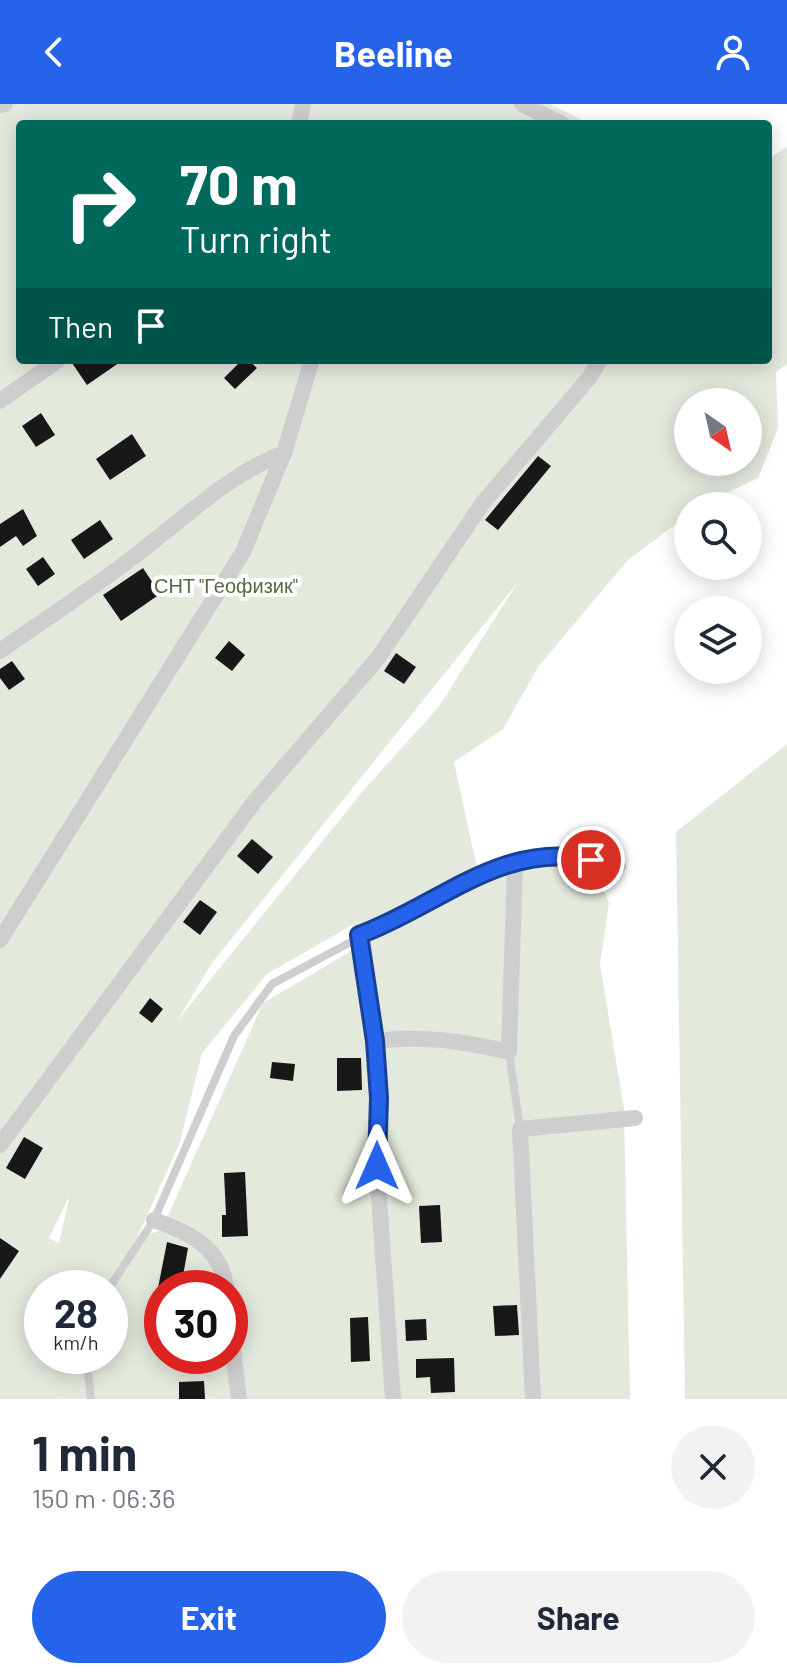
<!DOCTYPE html>
<html lang="en">
<head>
<meta charset="utf-8">
<style>
	:root { --surface:#fff; --page:#f2f2f3; --text:#1f2937; --muted:#747a83; --accent:#2563eb }
	body { margin:0; font-family:Barlow,sans-serif; background:var(--page); color:var(--text); height:100vh; display:flex; flex-direction:column; font-size:30px; white-space:nowrap }
	* { box-sizing:border-box; margin:0 }
	p { font-size:26px; color:var(--muted) }
	.icon { flex:none; width:44px; height:44px; fill:none; stroke:currentColor; stroke-width:2; stroke-linecap:round; stroke-linejoin:round }
	.map { position:relative; height:1295px; overflow:hidden }
	.details { display:flex; flex-direction:column; background:var(--surface); flex:1 }
	.details>* { flex:none }
	.hud { position:absolute; left:16px; top:16px; width:756px; height:244px; border-radius:8px; box-shadow:0 4px 20px #0003; background:#00695c; color:#fff; overflow:hidden }
	.needle { width:52px; rotate:146deg }
	.fabs { position:absolute; left:674px; top:284px; display:grid; gap:16px }
	.fabs a { display:grid; place-items:center; width:88px; height:88px; border-radius:50%; background:var(--surface); box-shadow:0 4px 20px #0003; font-size:40px }
	.speed { position:absolute; left:24px; top:1166px; display:flex; gap:16px; font-size:40px; font-weight:700; text-align:center }
	.speed>* { display:grid; place-content:center; width:104px; height:104px; border-radius:50%; background:var(--surface); box-shadow:0 4px 20px #0003; line-height:1 }
	.speed small { font-size:20px; font-weight:400 }
	.speed .limit { border:12px solid #d22; background:#fff; color:#111 }
	.pin { position:absolute; display:grid; place-items:center; width:68px; height:68px; color:#fff; margin:-34px; border:4px solid #fff; border-radius:50%; box-shadow:0 2px 8px #0007 }
	.me { position:absolute; width:88px; margin:-44px; rotate:0deg; stroke-linejoin:round; filter:drop-shadow(0 0 6px #0008) }
	.turn { display:flex; align-items:center; gap:28px; height:168px; padding:0 32px; font-size:36px }
	.turn .icon { width:104px; height:104px; stroke-width:2.5 }
	.turn b { display:block; font-size:56px; line-height:68px }
	.then { display:flex; align-items:center; height:76px; padding:0 32px; background:#0003; gap:16px; font-size:30px }
	.round { display:grid; place-items:center; flex:none; width:84px; height:84px; border-radius:42px; background:var(--page) }
	.head { display:flex; align-items:center; justify-content:space-between; height:136px; padding:0 32px }
	h1 { font-size:48px; font-weight:700; line-height:60px }
	.button { display:flex; gap:16px; margin-top:auto; padding:16px 32px }
	.button a { flex:1; height:92px; border-radius:48px; background:var(--accent); color:#fff; font-size:32px; font-weight:700; line-height:92px; text-align:center }
	.button a+a { background:var(--page); color:var(--text) }
	header { display:flex; justify-content:space-between; align-items:center; height:104px; padding:0 32px; background:var(--accent); color:#fff; font-size:36px; font-weight:700 }
	.map>svg:first-child { display:block }
</style>
</head>
<body>
<header><svg class="icon" aria-label="back" viewBox="0 0 24 24"><path d="M15 5l-7 7 7 7"/></svg>Beeline<svg class="icon" aria-label="person" viewBox="0 0 24 24"><circle cx="12" cy="8" r="4"/><path d="M4 21q1-7 8-7t8 7"/></svg></header>
<div class="map">
<svg width="787" height="1295" viewBox="0 0 787 1295">
	<rect width="100%" height="100%" fill="#fff"/>
	<g fill="#e4e9de" fill-rule="evenodd">
		<path d="M0,0H550L590,20H20V256H768V55L787,43V260L776,268L778,324L758,374L700,402H688V411L628,456L538,563L503,625L454,658L477,764L422,798L349,823L267,870L202,949L180,1038L136,1136L162,1125L263,899L483,769L555,759L597,769L609,799L600,860L624,1005L630,1295H0ZM688,298H748V358H688ZM518,478L438,604L367,682L177,917L212,859ZM68,1095H69L59,1139L49,1134ZM42,1184H110V1252H42ZM162,1184H230V1252H162Z"/>
		<polygon points="787,640 787,1295 685,1295 676,728"/>
	</g>
	<g fill="#181818">
		<polygon points="70,256 123,256 87,281"/>
		<polygon points="242,256 248,256 257,264 235,285 224,274"/>
		<polygon points="41,309 55,331 36,343 22,322"/>
		<polygon points="132,330 146,352 110,376 96,355"/>
		<polygon points="538,352 551,362 498,426 485,416"/>
		<polygon points="23,405 37,432 23,442 16,432 0,443 0,420"/>
		<polygon points="100,416 113,435 84,455 71,436"/>
		<polygon points="43,453 55,470 38,482 26,465"/>
		<polygon points="143,464 160,490 121,517 103,491"/>
		<polygon points="229,537 245,551 232,567 215,554"/>
		<polygon points="396,549 416,563 404,580 384,567"/>
		<polygon points="12,557 25,575 9,586 0,574 0,565"/>
		<polygon points="252,735 273,753 258,770 237,752"/>
		<polygon points="200,796 217,808 200,831 183,818"/>
		<polygon points="150,894 163,905 152,919 139,909"/>
		<polygon points="337,954 361,954 362,986 337,987"/>
		<polygon points="272,958 295,960 293,977 270,974"/>
		<polygon points="24,1033 43,1044 25,1075 6,1064"/>
		<polygon points="245,1068 248,1132 222,1133 222,1111 226,1111 224,1069"/>
		<polygon points="440,1101 442,1138 421,1139 419,1102"/>
		<polygon points="0,1134 19,1147 0,1175"/>
		<polygon points="167,1138 188,1144 183,1172 189,1184 158,1184"/>
		<polygon points="517,1201 519,1231 495,1232 493,1202"/>
		<polygon points="368,1213 370,1257 351,1258 350,1214"/>
		<polygon points="426,1215 427,1236 406,1237 405,1216"/>
		<polygon points="454,1254 455,1288 431,1289 430,1273 416,1274 416,1255"/>
		<polygon points="204,1277 205,1295 179,1295 179,1278"/>
	</g>
	<g fill="none" stroke-linecap="round" stroke-linejoin="round">
		<g stroke="#cecece" stroke-width="8">
			<polyline points="359,831 375,937"/>
			<polyline points="509,948 520,1025"/>
			<polyline points="109,1184 154,1116 234,932 272,880 488,765 514,760"/>
			<polyline points="86,1252 91,1295"/>
		</g>
		<g stroke="#cecece" stroke-width="16">
			<polyline points="522,0 562,20"/>
			<polyline points="0,1 5,0"/>
			<polyline points="299,20 303,0"/>
			<polyline points="0,297 58,256"/>
			<path d="M0,547C44,516 89,487 132,454C180,418 227,371 284,349L312,256"/>
			<polyline points="0,836 243,448 284,349"/>
			<polyline points="0,1041 255,697 378,554 482,400 589,274 600,256"/>
			<path d="M154,1116C188,1128 222,1143 226,1184"/>
			<polyline points="230,1222 239,1295"/>
			<path d="M393,1295L375,1037L379,994L375,937C422,931 463,937 509,948L515,760L565,750L618,762"/>
			<polyline points="533,1295 520,1025 635,1014"/>
		</g>
	</g>
	<g fill="none" stroke-linecap="round" stroke-linejoin="round">
		<defs>
			<path id="route" d="M377,1062L379,994L375,937L359,831C437,803 502,736 591,756"/>
		</defs>
		<use href="#route" stroke="#184099" stroke-width="20"/>
		<use href="#route" stroke="#2563eb" stroke-width="14"/>
	</g>
	<g text-anchor="middle" stroke-width="8" stroke-linejoin="round" paint-order="stroke">
		<g font-size="20" fill="#556942" stroke="#fff">
			<text x="226" y="489">СНТ "Геофизик"</text>
		</g>
	</g>
</svg>
<div class="fabs">
<a><svg class="needle" viewBox="-14 -14 28 28"><path d="M0-13l5 13h-10z" fill="#e53935"/><path d="M0 13l5-13h-10z" fill="#747a83"/></svg></a>
<a><svg class="icon" aria-label="search" viewBox="0 0 24 24"><circle cx="10" cy="10" r="6"/><path d="M15 15l6 6"/></svg></a>
<a><svg class="icon" aria-label="layers" viewBox="0 0 24 24"><path d="M12 4l9 5-9 5-9-5zM3 14l9 5 9-5"/></svg></a>
</div>
<div class="speed"><div>28<small>km/h</small></div><div class="limit">30</div></div>
<div class="pin" style="left:591px;top:756px;background:#d93025"><svg class="icon" aria-label="arrive" viewBox="0 0 24 24"><path d="M6 21V4h12l-3 4 3 4H6"/></svg></div>
<svg class="me" style="left:377px;top:1062px" viewBox="-20 -20 40 40"><path d="M0-17L14 15 0 8-14 15z" fill="#2563eb" stroke="#fff" stroke-width="4"/></svg>
<div class="hud">
<div class="turn"><svg class="icon" aria-label="right" viewBox="0 0 24 24"><path d="M7 20v-9h11M14 6l5 5-5 5"/></svg><div><b>70 m</b>Turn right</div></div>
<div class="then">Then<svg class="icon" aria-label="arrive" viewBox="0 0 24 24"><path d="M6 21V4h12l-3 4 3 4H6"/></svg></div>
</div>
</div>
<section class="details">
<div class="head"><div><h1>1 min</h1><p>150 m · 06:36</p></div><a class="round"><svg class="icon" aria-label="close" viewBox="0 0 24 24"><path d="M6 6l12 12M18 6L6 18"/></svg></a></div>
<div class="button"><a>Exit</a><a>Share</a></div>
</section>
</body>
</html>
